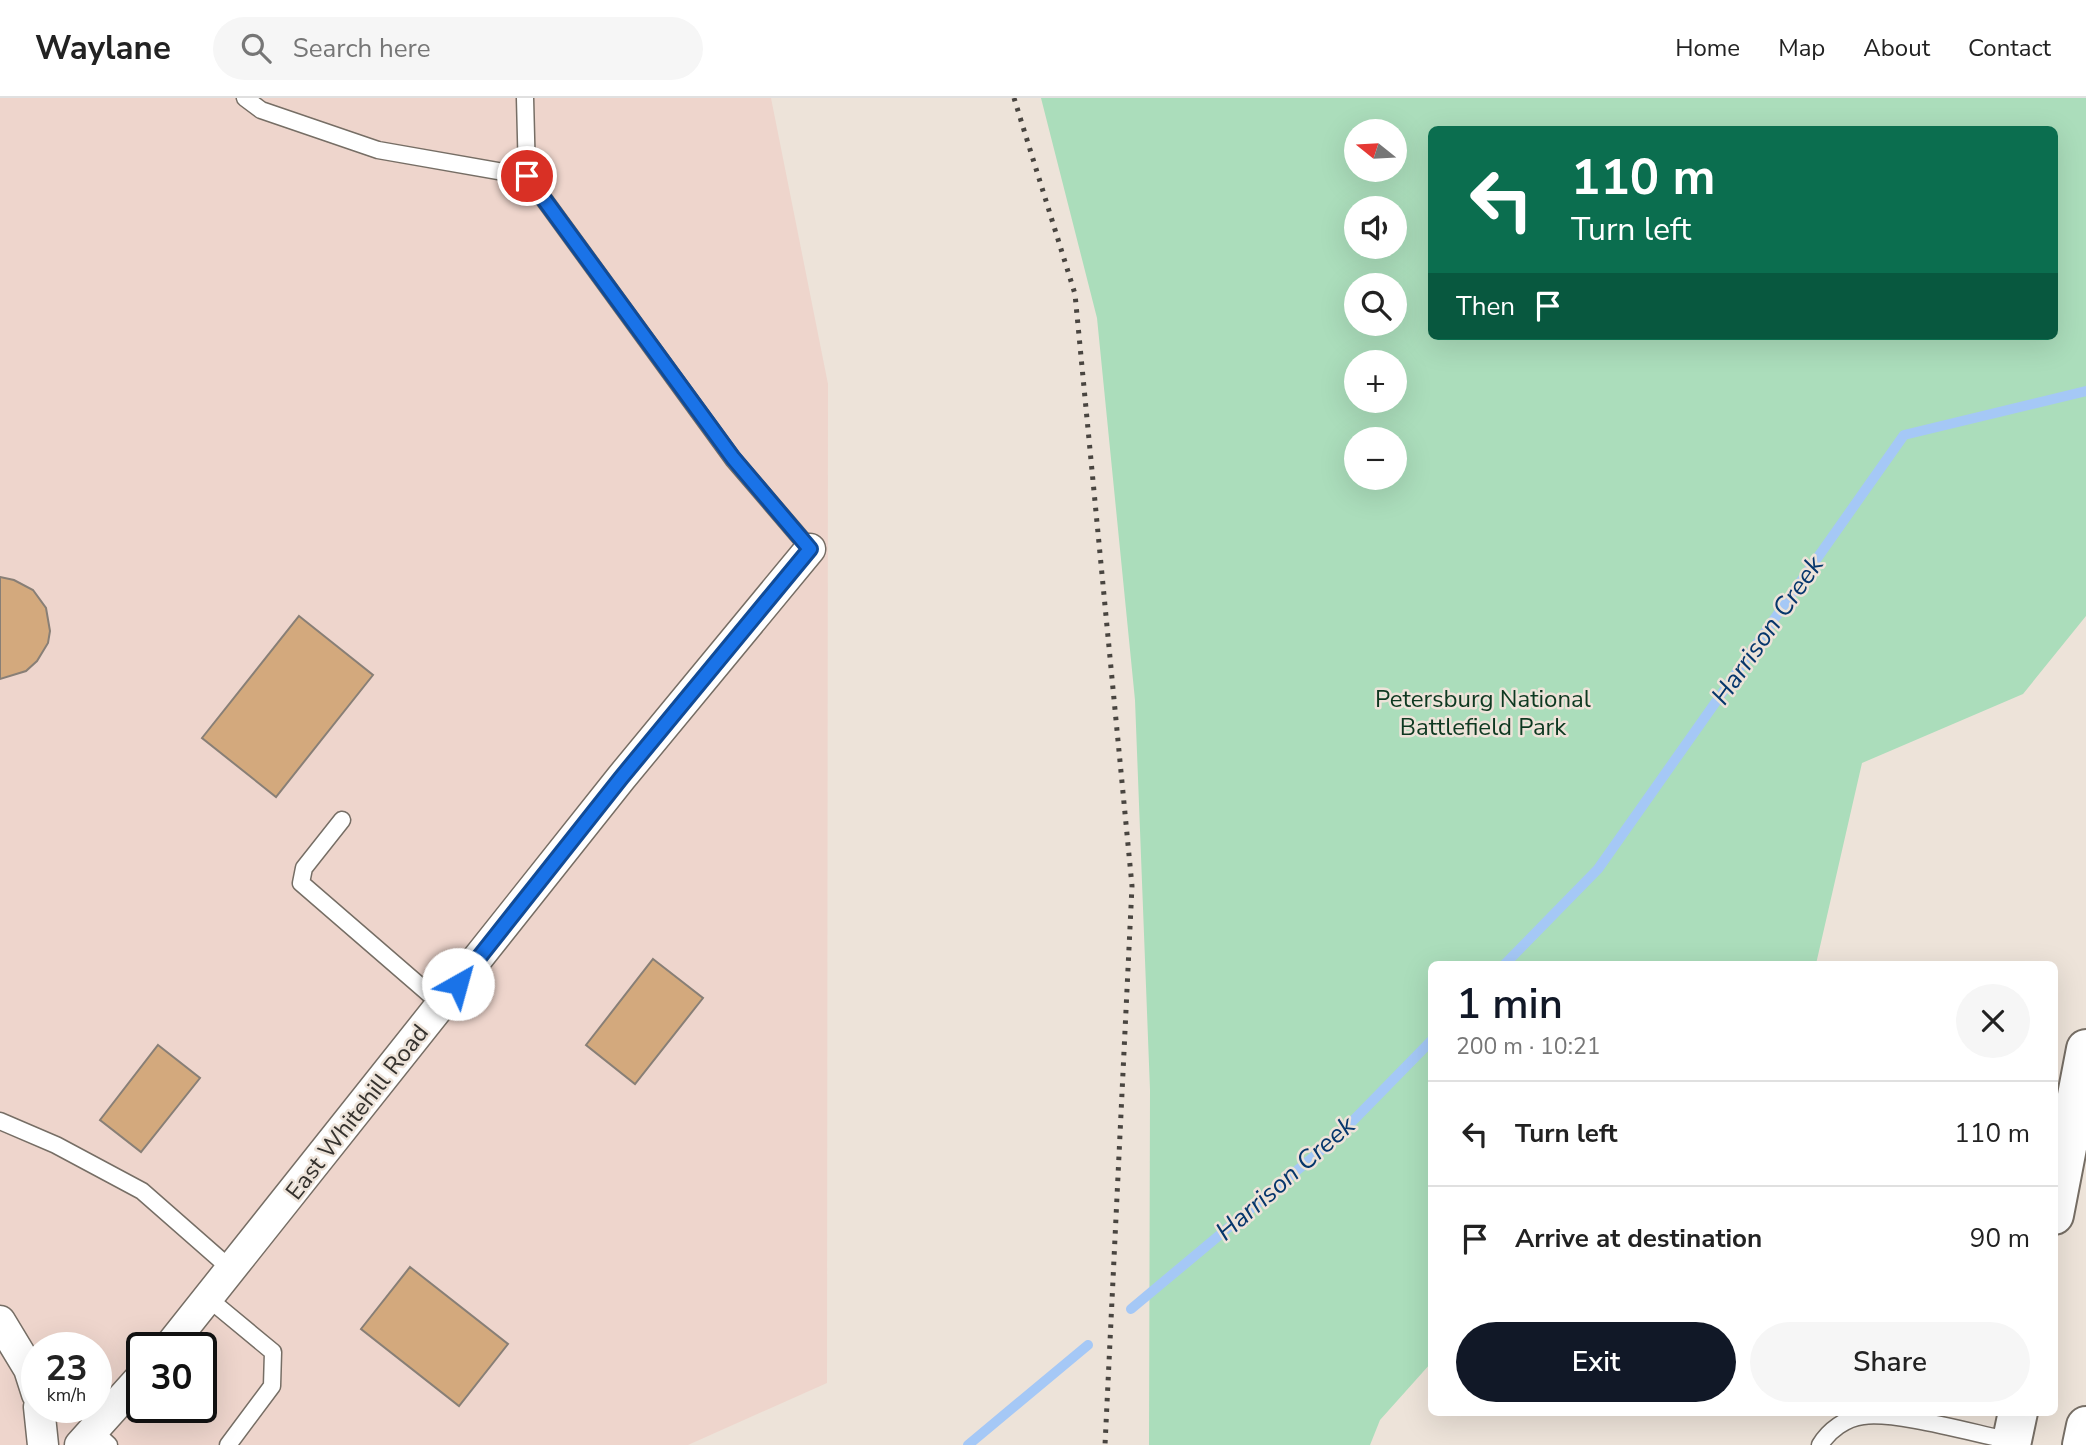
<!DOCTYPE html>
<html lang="en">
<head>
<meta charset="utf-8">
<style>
	:root { --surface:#fff; --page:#f6f6f6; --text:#222; --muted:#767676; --line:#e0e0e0; --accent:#111827 }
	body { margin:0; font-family:"Nunito Sans",sans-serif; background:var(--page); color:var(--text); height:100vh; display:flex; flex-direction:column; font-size:26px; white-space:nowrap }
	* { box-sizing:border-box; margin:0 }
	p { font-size:23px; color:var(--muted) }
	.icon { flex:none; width:38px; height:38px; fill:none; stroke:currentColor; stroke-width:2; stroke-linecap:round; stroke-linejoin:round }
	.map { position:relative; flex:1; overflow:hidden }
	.side { position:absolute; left:1428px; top:863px; width:630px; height:455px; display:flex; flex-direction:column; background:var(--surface); border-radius:10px; box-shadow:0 7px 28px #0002 }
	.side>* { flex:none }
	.banner { position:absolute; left:1428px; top:28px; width:630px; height:214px; border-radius:10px; box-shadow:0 7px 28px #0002; background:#0b6e4f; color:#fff; overflow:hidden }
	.needle { width:46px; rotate:288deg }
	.controls { position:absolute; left:1344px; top:21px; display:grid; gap:14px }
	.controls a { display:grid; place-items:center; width:63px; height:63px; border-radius:50%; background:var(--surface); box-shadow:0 7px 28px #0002; font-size:35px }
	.speed { position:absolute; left:21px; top:1234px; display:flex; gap:14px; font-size:35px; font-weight:700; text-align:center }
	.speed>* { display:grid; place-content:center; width:91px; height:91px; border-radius:50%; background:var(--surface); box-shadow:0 7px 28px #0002; line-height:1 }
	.speed small { font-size:18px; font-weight:400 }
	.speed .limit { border:4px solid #111; border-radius:10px; background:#fff; color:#111 }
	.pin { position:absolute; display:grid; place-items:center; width:60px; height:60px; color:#fff; margin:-30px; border:4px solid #fff; border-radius:50%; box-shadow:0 2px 7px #0007 }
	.me { position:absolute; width:77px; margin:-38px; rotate:38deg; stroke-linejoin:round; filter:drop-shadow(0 0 5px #0008) }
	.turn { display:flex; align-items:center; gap:24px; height:147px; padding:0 28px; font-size:32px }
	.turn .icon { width:91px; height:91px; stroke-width:2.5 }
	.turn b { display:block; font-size:49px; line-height:60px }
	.then { display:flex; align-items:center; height:66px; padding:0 28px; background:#0003; gap:14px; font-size:26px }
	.round { display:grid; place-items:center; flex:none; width:74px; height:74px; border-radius:37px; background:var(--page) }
	.overview { display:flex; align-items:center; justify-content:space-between; height:119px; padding:0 28px }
	h1 { font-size:42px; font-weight:600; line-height:52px; color:var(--accent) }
	.cta { display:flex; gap:14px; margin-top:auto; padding:14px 28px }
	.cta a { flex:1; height:80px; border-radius:42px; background:var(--accent); color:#fff; font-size:28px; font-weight:600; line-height:80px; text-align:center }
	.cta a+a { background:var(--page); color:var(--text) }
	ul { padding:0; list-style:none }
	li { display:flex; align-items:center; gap:21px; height:105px; padding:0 28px; border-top:2px solid var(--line) }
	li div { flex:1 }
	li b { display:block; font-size:26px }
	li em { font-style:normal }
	header { display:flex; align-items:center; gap:42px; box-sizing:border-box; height:98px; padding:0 35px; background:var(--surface); border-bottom:2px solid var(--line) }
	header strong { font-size:33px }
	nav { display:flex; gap:38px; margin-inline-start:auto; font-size:24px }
	.search { width:490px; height:63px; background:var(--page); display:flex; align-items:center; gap:18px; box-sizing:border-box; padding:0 24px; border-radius:38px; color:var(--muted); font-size:26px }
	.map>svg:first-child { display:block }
</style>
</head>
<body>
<header>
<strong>Waylane</strong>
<div class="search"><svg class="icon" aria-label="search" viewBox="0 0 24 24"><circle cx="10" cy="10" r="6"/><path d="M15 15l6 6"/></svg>Search here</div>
<nav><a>Home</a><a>Map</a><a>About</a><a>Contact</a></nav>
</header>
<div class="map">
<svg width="2086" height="1347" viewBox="0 0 2086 1347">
	<rect width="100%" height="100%" fill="#ede3d9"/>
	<path fill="#eed5cc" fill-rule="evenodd" d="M0,0H771L828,286L827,1285L688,1347H0ZM37,1250H96V1309H37ZM142,1250H201V1309H142Z"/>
	<path fill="#abddbb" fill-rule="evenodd" d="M1041,0H2086V518L2023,596L1862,665L1816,866H1432L1431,1265L1380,1322L1370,1347H1149L1150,992L1135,602L1097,220ZM1432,32H2054V238H1432ZM1356,33H1395V72H1356ZM1356,110H1395V149H1356ZM1356,187H1395V226H1356ZM1356,264H1395V303H1356ZM1356,341H1395V380H1356Z"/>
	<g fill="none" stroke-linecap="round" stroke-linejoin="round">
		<g stroke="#a5c8f6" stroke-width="10">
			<polyline points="1505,866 1598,771 1904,337 2086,293"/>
			<polyline points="1131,1211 1337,1039 1432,942"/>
			<polyline points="968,1347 1088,1247"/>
		</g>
	</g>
	<g fill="#d3a97d" stroke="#887f76" stroke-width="2">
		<polygon points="0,479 14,482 33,492 46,510 50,533 48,545 37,563 26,573 0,581"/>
		<polygon points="299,518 373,577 276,699 202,640"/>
		<polygon points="653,861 703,900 635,986 586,947"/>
		<polygon points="158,947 200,980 141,1054 100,1022"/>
		<polygon points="410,1169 508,1246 459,1308 361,1231"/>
	</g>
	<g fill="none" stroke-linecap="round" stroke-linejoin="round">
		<defs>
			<g id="service">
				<polyline points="245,0 261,12 378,52 527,78 733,361 810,451"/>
				<polyline points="525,0 527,78"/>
				<polyline points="342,722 304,770 301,785 442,907"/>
				<polyline points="0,1023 56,1047 142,1093 232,1172"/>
				<polyline points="209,1201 273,1254 272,1288 228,1347"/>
				<polyline points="93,1332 109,1347"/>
				<path d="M1820,1347C1829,1332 1846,1320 1863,1318C1896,1313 1976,1336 2012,1343"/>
			</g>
			<g id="minor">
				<polyline points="0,1223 29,1271 37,1296"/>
				<polyline points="168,1250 621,680 810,451"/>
				<polyline points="39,1309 43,1347"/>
				<polyline points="80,1347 142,1278"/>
			</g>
			<g id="trunk">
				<polyline points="2054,1117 2086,951"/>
				<polyline points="2011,1347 2018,1314"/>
				<polyline points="2082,1347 2086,1328"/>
			</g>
		</defs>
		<use href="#service" stroke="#766e65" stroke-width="19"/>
		<use href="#minor" stroke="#766e65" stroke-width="33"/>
		<use href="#trunk" stroke="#766e65" stroke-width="42"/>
		<use href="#service" stroke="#fff" stroke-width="16"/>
		<use href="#minor" stroke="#fff" stroke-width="30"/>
		<use href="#trunk" stroke="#fff" stroke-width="38"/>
		<polyline stroke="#494540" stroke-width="5" stroke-dasharray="3.5 7" stroke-linecap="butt" points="1014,0 1075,196 1132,788 1105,1347"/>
	</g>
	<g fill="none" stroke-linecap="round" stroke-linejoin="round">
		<defs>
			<polyline id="route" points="458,886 621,680 810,451 733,360 527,78"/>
		</defs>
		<use href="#route" stroke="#114b97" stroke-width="18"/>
		<use href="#route" stroke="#1a73e8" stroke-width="12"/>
	</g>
	<g text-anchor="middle" stroke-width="5" stroke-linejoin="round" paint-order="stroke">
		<g font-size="24" fill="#0d3820" stroke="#ede3d9">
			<text x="1483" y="609">Petersburg National<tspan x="1483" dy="28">Battlefield Park</tspan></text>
		</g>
		<g font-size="24" fill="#35322e" stroke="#ede3d9">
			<text transform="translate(357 1014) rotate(-52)" y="8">East Whitehill Road</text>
		</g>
		<g font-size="26" font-style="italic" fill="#06366c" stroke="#ede3d9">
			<text transform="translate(1767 532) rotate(-55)" y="9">Harrison Creek</text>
			<text transform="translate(1285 1080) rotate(-41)" y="9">Harrison Creek</text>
		</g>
	</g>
</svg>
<div class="controls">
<a><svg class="needle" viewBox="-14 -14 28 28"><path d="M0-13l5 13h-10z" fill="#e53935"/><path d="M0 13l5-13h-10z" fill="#767676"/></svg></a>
<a><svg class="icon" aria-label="sound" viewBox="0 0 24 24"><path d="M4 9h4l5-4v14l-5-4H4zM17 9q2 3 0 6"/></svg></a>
<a><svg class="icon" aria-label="search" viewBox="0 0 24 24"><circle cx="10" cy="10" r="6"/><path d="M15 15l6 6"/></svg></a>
<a>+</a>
<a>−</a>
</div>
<div class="speed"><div>23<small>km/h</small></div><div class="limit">30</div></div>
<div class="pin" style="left:527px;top:78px;background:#d93025"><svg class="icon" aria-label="arrive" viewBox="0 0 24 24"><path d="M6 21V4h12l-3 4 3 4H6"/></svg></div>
<svg class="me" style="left:458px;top:886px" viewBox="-20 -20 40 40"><circle r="19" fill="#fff"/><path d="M0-13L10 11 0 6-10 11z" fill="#1a73e8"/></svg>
<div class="banner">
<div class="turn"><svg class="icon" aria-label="left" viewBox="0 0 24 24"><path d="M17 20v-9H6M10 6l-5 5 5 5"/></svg><div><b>110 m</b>Turn left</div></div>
<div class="then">Then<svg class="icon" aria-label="arrive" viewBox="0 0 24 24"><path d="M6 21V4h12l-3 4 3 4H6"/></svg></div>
</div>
<section class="side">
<div class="overview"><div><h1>1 min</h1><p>200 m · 10:21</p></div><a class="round"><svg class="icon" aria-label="close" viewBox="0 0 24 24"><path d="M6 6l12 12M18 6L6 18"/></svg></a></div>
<ul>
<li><svg class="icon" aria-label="left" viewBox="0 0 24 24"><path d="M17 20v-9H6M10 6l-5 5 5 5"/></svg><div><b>Turn left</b></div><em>110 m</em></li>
<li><svg class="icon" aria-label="arrive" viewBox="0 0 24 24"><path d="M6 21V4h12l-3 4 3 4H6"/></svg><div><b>Arrive at destination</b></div><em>90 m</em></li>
</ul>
<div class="cta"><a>Exit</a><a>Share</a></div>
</section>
</div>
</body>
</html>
